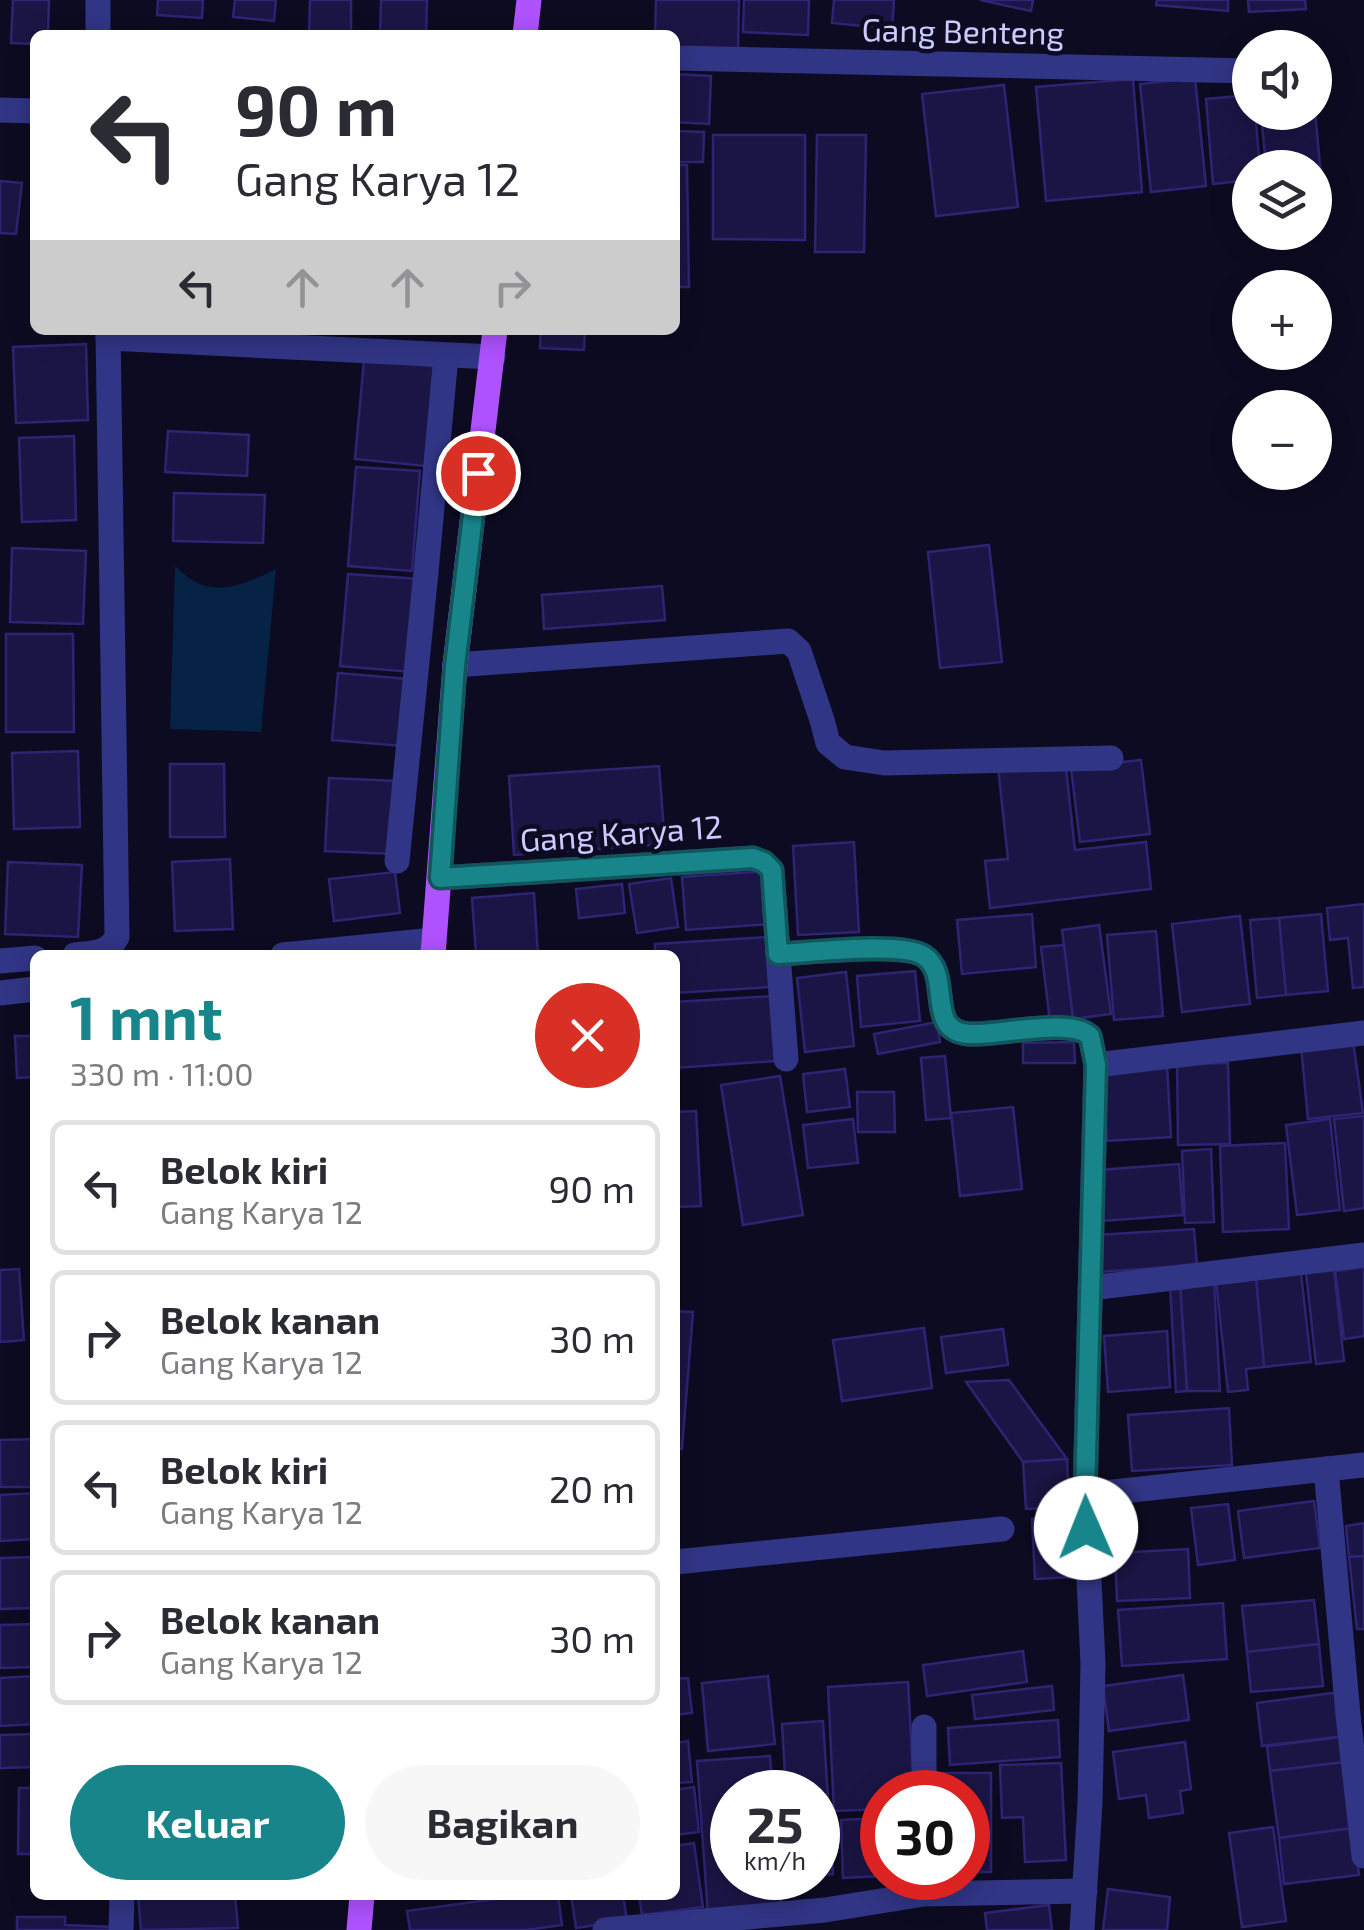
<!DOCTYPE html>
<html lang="id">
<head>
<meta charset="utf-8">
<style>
	:root { --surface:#fff; --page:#f7f7f7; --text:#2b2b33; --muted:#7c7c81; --line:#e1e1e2; --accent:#18858b }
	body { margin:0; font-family:"Exo 2",sans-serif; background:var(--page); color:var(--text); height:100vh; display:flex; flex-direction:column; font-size:38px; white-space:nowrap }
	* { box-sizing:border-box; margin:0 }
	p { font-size:32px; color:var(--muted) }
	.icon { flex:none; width:55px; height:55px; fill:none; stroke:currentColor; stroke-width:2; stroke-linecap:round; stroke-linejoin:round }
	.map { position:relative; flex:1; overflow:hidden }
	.panel { position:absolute; left:30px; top:950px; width:650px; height:950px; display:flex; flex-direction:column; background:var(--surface); border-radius:15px; box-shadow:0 5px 25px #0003 }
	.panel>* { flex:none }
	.guide { position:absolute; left:30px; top:30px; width:650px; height:305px; border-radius:15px; box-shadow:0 5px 25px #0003; background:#fff; color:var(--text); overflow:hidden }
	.tools { position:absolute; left:1232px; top:30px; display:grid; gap:20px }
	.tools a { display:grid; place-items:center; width:100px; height:100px; border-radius:50%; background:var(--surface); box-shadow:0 5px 25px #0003; font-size:50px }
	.speed { position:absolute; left:710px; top:1770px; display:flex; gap:20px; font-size:50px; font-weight:700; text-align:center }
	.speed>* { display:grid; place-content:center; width:130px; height:130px; border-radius:50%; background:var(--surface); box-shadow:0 5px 25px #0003; line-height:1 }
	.speed small { font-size:25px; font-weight:400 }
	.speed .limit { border:15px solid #d22; background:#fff; color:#111 }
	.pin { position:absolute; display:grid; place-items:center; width:85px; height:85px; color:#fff; margin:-42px; border:5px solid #fff; border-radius:50%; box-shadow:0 2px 10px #0007 }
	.me { position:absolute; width:110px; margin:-55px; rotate:359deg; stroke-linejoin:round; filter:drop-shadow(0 0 8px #0008) }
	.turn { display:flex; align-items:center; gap:35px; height:210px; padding:0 40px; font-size:45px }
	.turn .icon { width:130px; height:130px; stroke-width:2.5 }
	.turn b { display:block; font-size:70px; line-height:85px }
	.lanes { display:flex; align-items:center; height:95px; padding:0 40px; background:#0003; justify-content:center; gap:50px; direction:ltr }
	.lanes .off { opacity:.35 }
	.round { display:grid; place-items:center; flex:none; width:105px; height:105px; border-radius:52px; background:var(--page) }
	.summary { display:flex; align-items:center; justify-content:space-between; height:170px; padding:0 40px }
	h1 { font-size:60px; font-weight:700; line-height:75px; color:var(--accent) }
	.action { display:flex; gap:20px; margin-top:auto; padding:20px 40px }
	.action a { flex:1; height:115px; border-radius:60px; background:var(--accent); color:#fff; font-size:40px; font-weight:700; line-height:115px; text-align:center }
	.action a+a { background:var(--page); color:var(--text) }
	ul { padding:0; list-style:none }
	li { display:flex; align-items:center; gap:30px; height:135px; margin:0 20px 15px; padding:0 20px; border:5px solid var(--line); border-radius:15px }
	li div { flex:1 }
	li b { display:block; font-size:38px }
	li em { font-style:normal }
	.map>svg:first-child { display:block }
</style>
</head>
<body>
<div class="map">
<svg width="1364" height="1930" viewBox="0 0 1364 1930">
	<rect width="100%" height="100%" fill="#0c0b21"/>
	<path fill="#062345" d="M175,566C181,571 188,578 195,582C221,596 252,581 276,569L261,732L170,729Z"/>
	<g fill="#1a1544" stroke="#2d2473" stroke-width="2.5">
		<polygon points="13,0 49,0 48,35 35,35 35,44 11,43"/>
		<polygon points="158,0 203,0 202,18 157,15"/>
		<polygon points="235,0 276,0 274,21 233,17"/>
		<polygon points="310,0 351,0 351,34 309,33"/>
		<polygon points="381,0 427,0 426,35 380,35"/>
		<polygon points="656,0 739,0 738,50 675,49 675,35 655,35"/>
		<polygon points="744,0 809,0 808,35 743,32"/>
		<polygon points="834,0 894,0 892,29 832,23"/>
		<polygon points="980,0 1033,0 1031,11"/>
		<polygon points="1157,0 1228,0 1228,11 1156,5"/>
		<polygon points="1248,0 1305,0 1306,9 1249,12"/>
		<polygon points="675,74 711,76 709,124 675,122"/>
		<polygon points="1195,78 1206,186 1151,192 1140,84"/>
		<polygon points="1133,79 1142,192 1046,201 1036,87"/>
		<polygon points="1004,85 1018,207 936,216 922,94"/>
		<polygon points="1250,95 1250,112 1255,112 1260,168 1250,168 1250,180 1213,184 1206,99"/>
		<polygon points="1315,111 1321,176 1315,176 1315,168 1266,168 1261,112"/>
		<polygon points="675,131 704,132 703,162 675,162"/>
		<polygon points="713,135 805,135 805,240 713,239"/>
		<polygon points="817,135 866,135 864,252 815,252"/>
		<polygon points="675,165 687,165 689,287 675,287"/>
		<polygon points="0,181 22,183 16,234 0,233"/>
		<polygon points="541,330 585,330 584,350 540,348"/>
		<polygon points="86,344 88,420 16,423 13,347"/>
		<polygon points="364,360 434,366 425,466 355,459"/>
		<polygon points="168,431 249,435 247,476 165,472"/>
		<polygon points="74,436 76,520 22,522 19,438"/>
		<polygon points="356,467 420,471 412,571 348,566"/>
		<polygon points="174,493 265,495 263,543 173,541"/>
		<polygon points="989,545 1002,662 940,668 928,552"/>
		<polygon points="12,548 86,551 83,624 10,622"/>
		<polygon points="348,574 420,579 412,672 340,666"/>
		<polygon points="662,586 665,620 544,629 542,595"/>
		<polygon points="6,634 73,634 74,732 6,732"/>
		<polygon points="338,673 408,679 402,746 332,740"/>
		<polygon points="78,751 80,827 14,829 12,753"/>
		<polygon points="1065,759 1075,850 1146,842 1151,889 990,908 985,861 1008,859 998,767"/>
		<polygon points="1141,760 1150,834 1080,842 1071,768"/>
		<polygon points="170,764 224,764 225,837 170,837"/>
		<polygon points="659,766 665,844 514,855 509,776"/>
		<polygon points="329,778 398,781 394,854 325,851"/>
		<polygon points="854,842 859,932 798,935 793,846"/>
		<polygon points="230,859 233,929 175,931 172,862"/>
		<polygon points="8,862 82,865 78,937 5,934"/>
		<polygon points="767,871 770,924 686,930 682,877"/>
		<polygon points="395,872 400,913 334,921 329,879"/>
		<polygon points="671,878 678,927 637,933 629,884"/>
		<polygon points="622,884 625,913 579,918 576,889"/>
		<polygon points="534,893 538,955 476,955 472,898"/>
		<polygon points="1364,904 1364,987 1353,988 1348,938 1330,940 1327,908"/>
		<polygon points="1032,914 1036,967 962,974 957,920"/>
		<polygon points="1321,914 1328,991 1286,995 1279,918"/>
		<polygon points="1240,916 1250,1004 1182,1012 1172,924"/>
		<polygon points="1279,918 1286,995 1257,998 1250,920"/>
		<polygon points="1099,925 1111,1014 1073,1019 1062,930"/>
		<polygon points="1156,931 1163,1016 1114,1020 1107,935"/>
		<polygon points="768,937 771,987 675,993 675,955 655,955 655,944"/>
		<polygon points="1064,945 1073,1019 1050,1022 1041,947"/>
		<polygon points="915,971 920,1021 861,1027 857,976"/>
		<polygon points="846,972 854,1046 805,1052 797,978"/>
		<polygon points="773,996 776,1061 675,1068 675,1002"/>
		<polygon points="937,1022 940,1042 878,1054 874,1034"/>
		<polygon points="15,1036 35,1036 35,1077 17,1078"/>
		<polygon points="1353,1040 1363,1113 1308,1119 1301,1046"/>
		<polygon points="1074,1042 1075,1063 1023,1063 1023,1043"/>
		<polygon points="945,1056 951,1118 926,1120 921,1058"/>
		<polygon points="1228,1063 1230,1144 1178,1145 1177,1064"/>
		<polygon points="1167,1064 1171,1137 1107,1141 1103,1068"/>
		<polygon points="845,1069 850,1107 807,1112 803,1074"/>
		<polygon points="780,1076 803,1215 743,1225 721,1085"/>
		<polygon points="857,1092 894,1092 895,1132 858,1132"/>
		<polygon points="1013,1107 1022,1189 960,1196 951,1113"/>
		<polygon points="696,1111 701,1206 675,1207 675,1112"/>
		<polygon points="1364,1116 1364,1208 1344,1211 1334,1119"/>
		<polygon points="853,1119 858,1163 808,1168 803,1125"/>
		<polygon points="1330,1119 1340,1210 1297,1215 1286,1125"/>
		<polygon points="1285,1143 1289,1229 1223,1232 1220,1146"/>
		<polygon points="1211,1149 1214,1222 1185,1223 1182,1151"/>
		<polygon points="1179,1164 1183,1215 1102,1221 1098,1170"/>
		<polygon points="1194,1229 1197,1265 1099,1272 1097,1235"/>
		<polygon points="1364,1267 1364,1336 1344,1339 1335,1271"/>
		<polygon points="19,1269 24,1340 0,1342 0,1270"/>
		<polygon points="1334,1269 1344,1361 1316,1364 1306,1273"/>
		<polygon points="1301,1273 1311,1362 1264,1367 1256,1278"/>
		<polygon points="1256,1278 1264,1367 1246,1369 1248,1390 1228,1392 1216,1281"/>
		<polygon points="1214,1281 1220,1391 1187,1391 1180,1284"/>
		<polygon points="1180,1284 1187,1391 1176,1392 1170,1285"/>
		<polygon points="675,1311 693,1312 682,1449 675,1448"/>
		<polygon points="924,1328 932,1388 842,1401 833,1340"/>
		<polygon points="1003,1329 1008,1365 946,1373 941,1337"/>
		<polygon points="1167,1331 1170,1387 1108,1392 1104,1336"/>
		<polygon points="1009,1380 1067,1459 1023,1462 966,1382"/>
		<polygon points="1229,1408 1232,1465 1132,1471 1128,1415"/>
		<polygon points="35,1439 35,1487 0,1487 0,1440"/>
		<polygon points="1067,1459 1069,1507 1026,1509 1023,1462"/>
		<polygon points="35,1493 35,1539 0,1541 0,1495"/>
		<polygon points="1314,1501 1320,1548 1244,1558 1238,1511"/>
		<polygon points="1228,1504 1235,1560 1198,1565 1191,1508"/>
		<polygon points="1069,1517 1073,1577 1035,1579 1032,1519"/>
		<polygon points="1364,1523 1364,1556 1349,1557 1346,1526"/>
		<polygon points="1188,1549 1190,1598 1117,1601 1115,1553"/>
		<polygon points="1364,1556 1364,1629 1357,1629 1349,1557"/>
		<polygon points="35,1557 35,1608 0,1609 0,1558"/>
		<polygon points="1314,1600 1319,1644 1247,1652 1242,1606"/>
		<polygon points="1223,1603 1227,1659 1122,1666 1118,1610"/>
		<polygon points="35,1624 35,1667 0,1668 0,1625"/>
		<polygon points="1319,1644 1323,1686 1251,1692 1247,1652"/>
		<polygon points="1023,1651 1027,1682 927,1696 923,1665"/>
		<polygon points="1183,1675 1189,1720 1109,1731 1103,1686"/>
		<polygon points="35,1676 35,1724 0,1726 0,1678"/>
		<polygon points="768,1676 775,1744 708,1751 702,1683"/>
		<polygon points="688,1678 692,1713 675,1715 675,1679"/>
		<polygon points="908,1682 914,1792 882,1792 882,1809 834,1811 828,1687"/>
		<polygon points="1052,1686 1054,1710 975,1719 972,1695"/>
		<polygon points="1340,1692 1345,1736 1262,1746 1257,1703"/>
		<polygon points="1058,1720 1060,1757 950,1765 948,1728"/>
		<polygon points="823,1721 833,1874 818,1875 818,1792 786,1792 782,1724"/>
		<polygon points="35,1734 35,1767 0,1768 0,1735"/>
		<polygon points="1341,1737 1345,1762 1270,1771 1267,1746"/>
		<polygon points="688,1741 692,1782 675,1783 675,1743"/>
		<polygon points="1185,1742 1191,1789 1180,1791 1183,1813 1149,1818 1146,1795 1119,1799 1113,1752"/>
		<polygon points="770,1756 773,1792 732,1792 732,1878 779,1878 781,1908 708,1914 697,1761"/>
		<polygon points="1345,1762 1353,1828 1279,1838 1270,1771"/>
		<polygon points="1061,1763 1066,1860 1025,1862 1023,1817 1002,1818 1000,1765"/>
		<polygon points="938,1773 991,1773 991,1872 968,1872 968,1792 938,1792"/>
		<polygon points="694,1787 699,1832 675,1835 675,1790"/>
		<polygon points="19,1788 35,1788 35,1854 18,1854"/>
		<polygon points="882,1818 882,1876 843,1878 841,1820"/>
		<polygon points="1273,1827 1286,1921 1242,1927 1229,1833"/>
		<polygon points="1353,1828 1359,1875 1284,1884 1279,1838"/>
		<polygon points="694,1843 703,1907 642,1915 639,1895 675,1895 675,1846"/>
		<polygon points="1108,1889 1170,1897 1167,1930 1103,1930"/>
		<polygon points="138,1895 235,1895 238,1928 141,1930"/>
		<polygon points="525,1895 558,1895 562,1925 526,1930 410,1930 407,1911"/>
		<polygon points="571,1895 623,1895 627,1920 576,1928"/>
		<polygon points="1049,1905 1052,1930 987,1930 985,1913"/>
		<polygon points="17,1917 65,1917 65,1925 116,1927 116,1930 17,1930"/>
	</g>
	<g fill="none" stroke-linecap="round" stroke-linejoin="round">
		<g stroke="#313585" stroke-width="25">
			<polyline points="98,35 98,0"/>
			<polyline points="675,58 1250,71"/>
			<polyline points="0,110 35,111"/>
			<polyline points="108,338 493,357"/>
			<polyline points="455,665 788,641 799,651 822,720 828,743 845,757 884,763 1111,758"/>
			<polyline points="397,861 426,572 446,356"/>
			<path d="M440,878L753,858L763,862L772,870L778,954C807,953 902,942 924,956C953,975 924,1031 969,1034C997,1036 1070,1017 1090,1036L1096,1065L1085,1495L1093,1664L1090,1803L1082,1930"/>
			<polyline points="778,954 786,1059"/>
			<path d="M75,955C92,953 108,954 117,937L108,330"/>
			<polyline points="283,955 434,940"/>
			<polyline points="0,961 35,958"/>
			<polyline points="0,993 35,989"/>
			<polyline points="1096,1065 1364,1033"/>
			<polyline points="1090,1288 1364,1255"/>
			<polyline points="1326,1469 1348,1715 1364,1856"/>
			<polyline points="1085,1495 1364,1465"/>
			<polyline points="675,1562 1002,1529"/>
			<polyline points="924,1727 924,1792"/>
			<polyline points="121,1930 122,1895"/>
			<polyline points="605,1930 825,1910 924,1894 1085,1891"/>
		</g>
		<g stroke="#af52ff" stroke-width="25">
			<polyline points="525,35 529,0"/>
			<polyline points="433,955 455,665 495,330"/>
			<polyline points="359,1930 362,1895"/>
		</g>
	</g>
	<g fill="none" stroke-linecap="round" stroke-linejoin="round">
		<defs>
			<path id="route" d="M478,473L455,666L440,878L753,858L764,862L772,870L778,954C807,953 902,941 924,956C953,975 924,1031 969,1034C997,1036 1070,1017 1090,1036L1096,1065L1085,1494L1086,1528"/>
		</defs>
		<use href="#route" stroke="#10565a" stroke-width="25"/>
		<use href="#route" stroke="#18858b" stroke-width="18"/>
	</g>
	<g text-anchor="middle" stroke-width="9" stroke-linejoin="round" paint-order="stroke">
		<g font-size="32" fill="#cccbff" stroke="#0c0b21">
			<text transform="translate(963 32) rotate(1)" y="11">Gang Benteng</text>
			<text transform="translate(621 834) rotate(-4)" y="11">Gang Karya 12</text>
		</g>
	</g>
</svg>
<div class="tools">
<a><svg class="icon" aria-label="sound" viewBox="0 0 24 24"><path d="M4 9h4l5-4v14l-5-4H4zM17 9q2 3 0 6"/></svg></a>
<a><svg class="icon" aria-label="layers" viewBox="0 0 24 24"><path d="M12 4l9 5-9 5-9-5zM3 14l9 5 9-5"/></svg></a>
<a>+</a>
<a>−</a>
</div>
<div class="speed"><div>25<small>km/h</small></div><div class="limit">30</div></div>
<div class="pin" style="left:478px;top:473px;background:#d93025"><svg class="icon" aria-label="arrive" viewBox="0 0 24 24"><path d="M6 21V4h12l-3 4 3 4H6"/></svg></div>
<svg class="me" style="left:1086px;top:1528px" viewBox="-20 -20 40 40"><circle r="19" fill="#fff"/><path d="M0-13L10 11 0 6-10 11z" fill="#18858b"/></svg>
<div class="guide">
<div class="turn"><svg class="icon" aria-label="left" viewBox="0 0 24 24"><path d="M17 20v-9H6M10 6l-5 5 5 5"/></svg><div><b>90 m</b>Gang Karya 12</div></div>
<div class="lanes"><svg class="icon" aria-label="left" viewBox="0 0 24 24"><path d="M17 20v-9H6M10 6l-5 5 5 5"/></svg><svg class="icon off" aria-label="ahead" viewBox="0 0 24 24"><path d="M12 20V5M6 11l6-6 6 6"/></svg><svg class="icon off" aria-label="ahead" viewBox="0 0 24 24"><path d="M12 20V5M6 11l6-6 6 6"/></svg><svg class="icon off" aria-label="right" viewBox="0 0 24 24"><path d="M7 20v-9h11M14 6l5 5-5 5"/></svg></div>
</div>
<section class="panel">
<div class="summary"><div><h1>1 mnt</h1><p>330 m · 11:00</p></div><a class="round" style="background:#d93025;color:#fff"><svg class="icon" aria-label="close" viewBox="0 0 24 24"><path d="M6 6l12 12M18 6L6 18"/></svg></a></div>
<ul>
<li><svg class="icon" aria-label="left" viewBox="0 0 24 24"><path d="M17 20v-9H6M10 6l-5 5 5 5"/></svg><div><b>Belok kiri</b><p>Gang Karya 12</p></div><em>90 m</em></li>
<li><svg class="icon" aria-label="right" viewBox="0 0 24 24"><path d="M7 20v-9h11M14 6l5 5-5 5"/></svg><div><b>Belok kanan</b><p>Gang Karya 12</p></div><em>30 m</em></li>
<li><svg class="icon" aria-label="left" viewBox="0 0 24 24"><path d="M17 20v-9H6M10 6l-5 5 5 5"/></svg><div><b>Belok kiri</b><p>Gang Karya 12</p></div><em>20 m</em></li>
<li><svg class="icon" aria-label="right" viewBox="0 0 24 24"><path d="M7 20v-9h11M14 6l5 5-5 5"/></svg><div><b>Belok kanan</b><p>Gang Karya 12</p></div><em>30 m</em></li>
</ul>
<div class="action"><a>Keluar</a><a>Bagikan</a></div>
</section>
</div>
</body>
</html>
